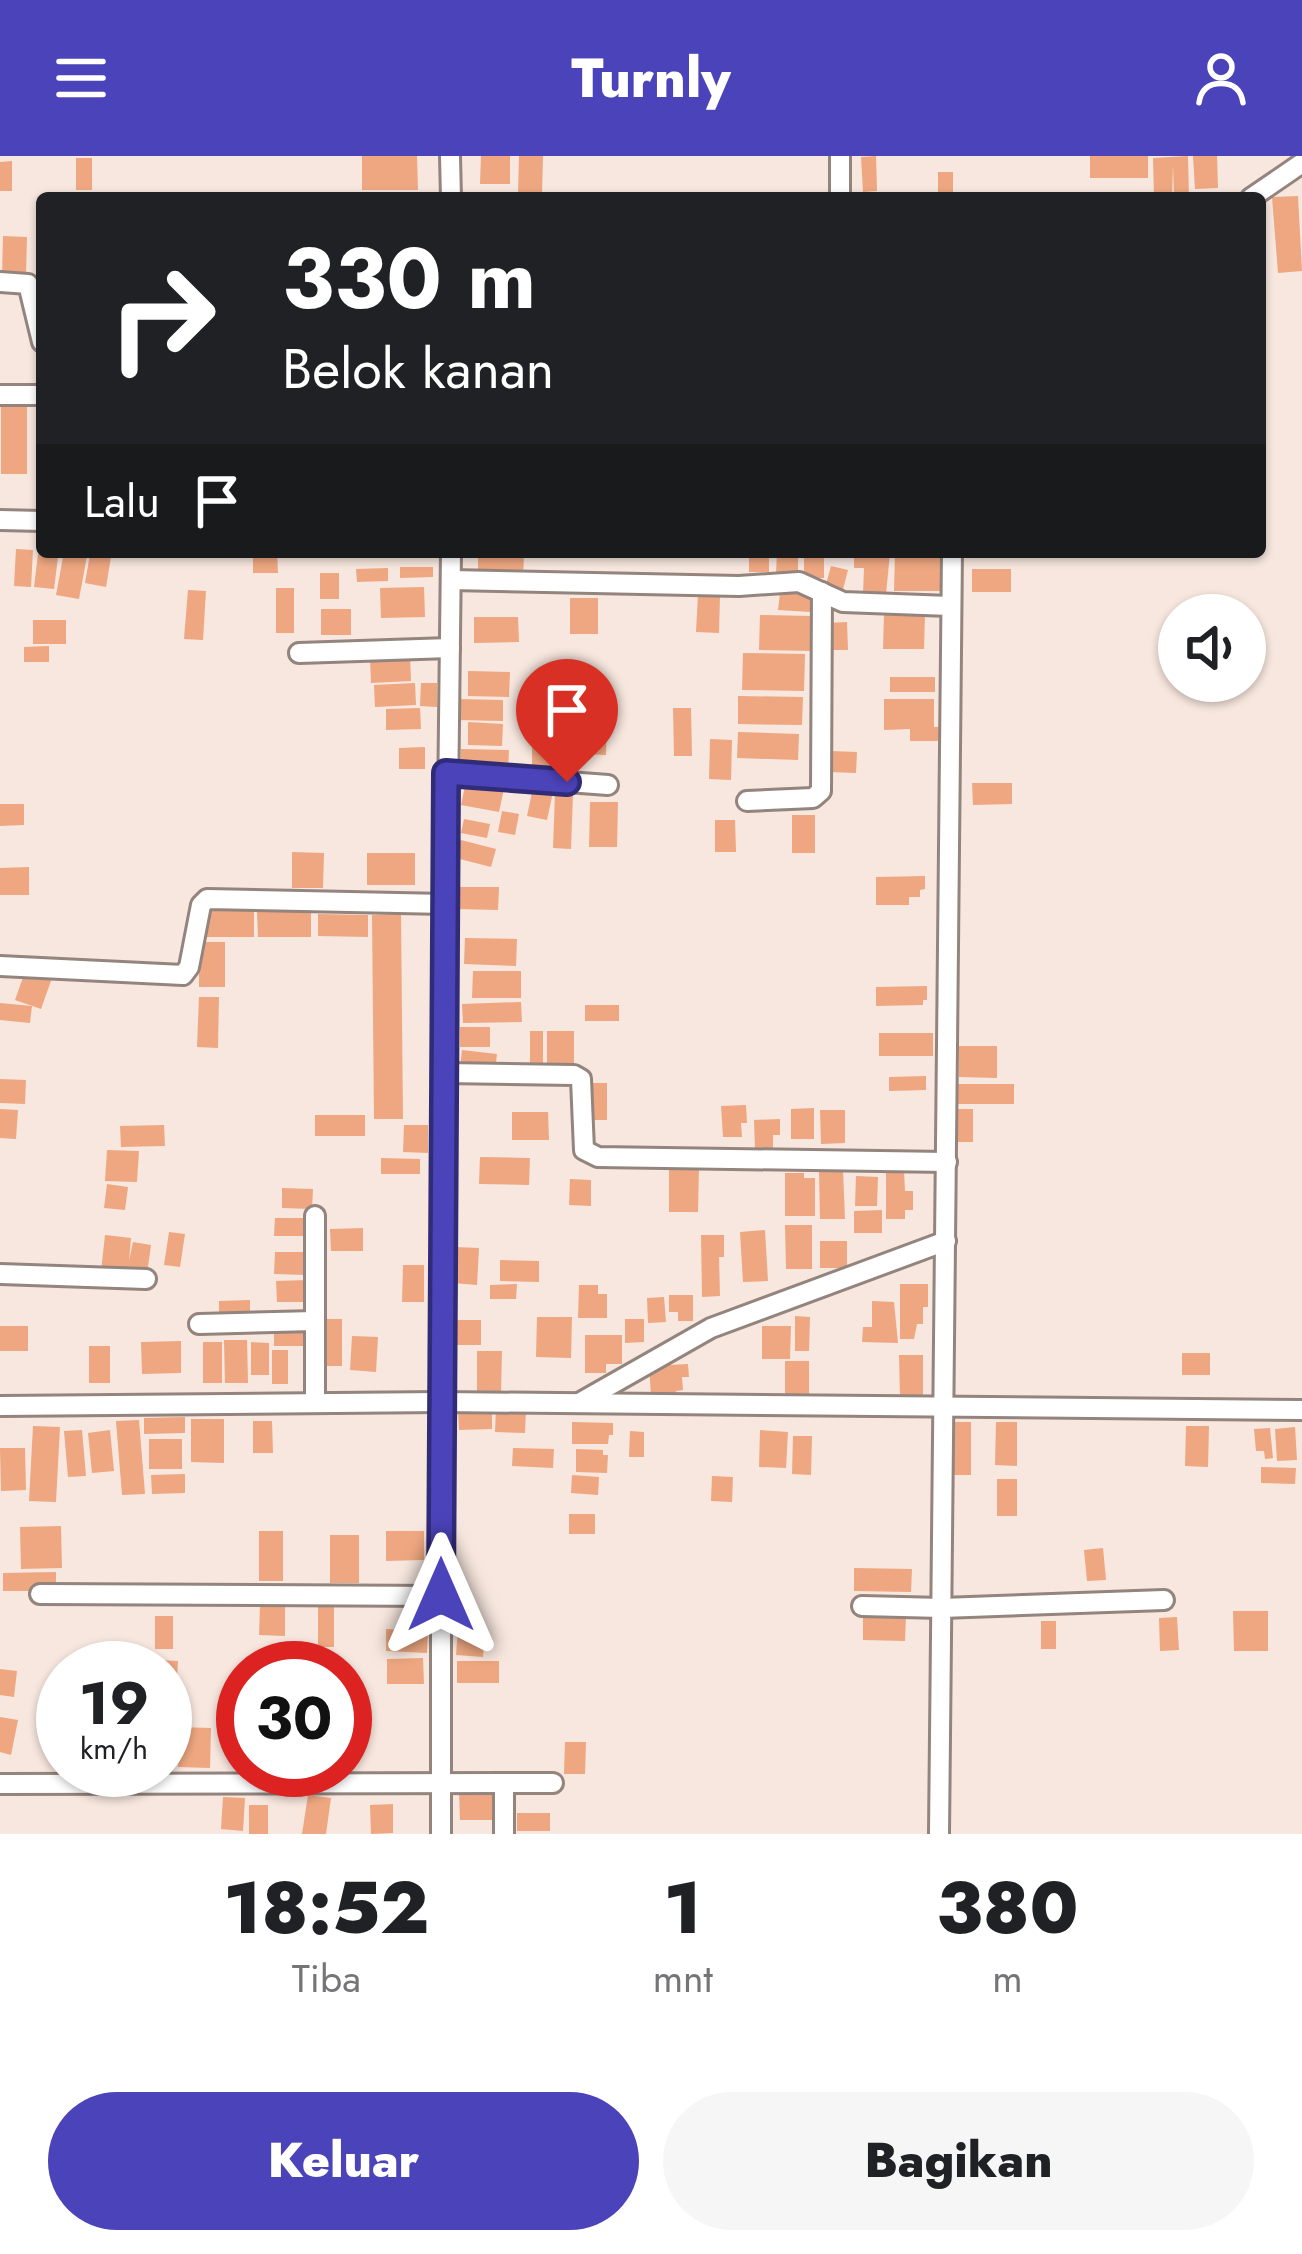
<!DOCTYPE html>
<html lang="id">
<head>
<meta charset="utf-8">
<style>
	:root { --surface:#fff; --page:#f6f6f6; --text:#202124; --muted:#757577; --accent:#4b43b9 }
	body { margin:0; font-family:Jost,sans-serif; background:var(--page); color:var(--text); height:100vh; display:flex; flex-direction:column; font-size:45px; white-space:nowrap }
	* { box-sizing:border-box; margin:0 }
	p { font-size:39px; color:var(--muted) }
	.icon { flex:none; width:66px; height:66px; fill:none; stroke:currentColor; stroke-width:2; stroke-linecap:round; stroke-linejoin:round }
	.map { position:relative; height:1678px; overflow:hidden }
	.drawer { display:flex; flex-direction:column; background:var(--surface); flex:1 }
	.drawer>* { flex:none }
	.top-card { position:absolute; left:36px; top:36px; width:1230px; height:366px; border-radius:12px; box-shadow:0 3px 9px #0004; background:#202124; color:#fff; overflow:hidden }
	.buttons { position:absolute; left:1158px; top:438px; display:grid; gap:24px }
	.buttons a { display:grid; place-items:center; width:108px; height:108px; border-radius:50%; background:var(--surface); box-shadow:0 3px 9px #0004; font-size:60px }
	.speed { position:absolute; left:36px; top:1485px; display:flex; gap:24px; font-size:60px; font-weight:700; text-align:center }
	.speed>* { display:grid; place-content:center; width:156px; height:156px; border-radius:50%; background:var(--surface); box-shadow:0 3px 9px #0004; line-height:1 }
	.speed small { font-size:30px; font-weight:400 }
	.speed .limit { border:18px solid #d22; background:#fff; color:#111 }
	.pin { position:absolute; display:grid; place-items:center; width:102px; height:102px; color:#fff; margin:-123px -51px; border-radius:50% 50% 50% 0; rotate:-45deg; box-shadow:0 0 12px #0007 }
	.pin .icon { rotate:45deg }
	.me { position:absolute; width:132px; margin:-66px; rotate:0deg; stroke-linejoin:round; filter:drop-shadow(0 0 9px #0008) }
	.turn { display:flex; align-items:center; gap:42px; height:252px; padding:0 48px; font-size:54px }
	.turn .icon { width:156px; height:156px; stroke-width:2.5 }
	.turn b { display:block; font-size:84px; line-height:102px }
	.then { display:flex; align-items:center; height:114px; padding:0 48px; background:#0003; gap:24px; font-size:45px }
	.eta { display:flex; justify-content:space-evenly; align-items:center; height:204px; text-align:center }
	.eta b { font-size:72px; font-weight:800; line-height:84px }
	.button { display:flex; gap:24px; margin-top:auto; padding:24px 48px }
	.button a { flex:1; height:138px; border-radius:72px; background:var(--accent); color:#fff; font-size:48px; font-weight:800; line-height:138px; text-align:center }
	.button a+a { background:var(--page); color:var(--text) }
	header { display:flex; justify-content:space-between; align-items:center; height:156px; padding:0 48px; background:var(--accent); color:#fff; font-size:54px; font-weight:800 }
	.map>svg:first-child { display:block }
</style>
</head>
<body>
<header><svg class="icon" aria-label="menu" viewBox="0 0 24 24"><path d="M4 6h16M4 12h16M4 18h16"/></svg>Turnly<svg class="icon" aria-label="person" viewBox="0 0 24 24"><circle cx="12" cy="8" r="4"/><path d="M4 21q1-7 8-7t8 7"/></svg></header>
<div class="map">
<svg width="1302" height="1678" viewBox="0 0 1302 1678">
	<rect width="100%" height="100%" fill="#f7e7de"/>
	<g fill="#eea781">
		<polygon points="362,0 417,0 418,34 362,34"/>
		<polygon points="481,0 510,0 510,28 480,28"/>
		<polygon points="519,0 543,0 542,38 518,37"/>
		<polygon points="876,0 877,35 863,36 861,1"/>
		<rect x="1090" y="0" width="58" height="22"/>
		<polygon points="1188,0 1189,42 1174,42 1173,9 1172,42 1154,42 1153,2"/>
		<polygon points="1193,0 1217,0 1218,32 1195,33"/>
		<rect x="76" y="2" width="16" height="32"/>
		<polygon points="12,5 12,35 0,35 0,6"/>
		<rect x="938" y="16" width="15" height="26"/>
		<polygon points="1298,40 1302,115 1278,117 1272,41"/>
		<polygon points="3,80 27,81 26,122 2,122"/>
		<rect x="1" y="249" width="26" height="69"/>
		<polygon points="16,393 33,394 31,431 14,430"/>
		<polygon points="64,396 87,400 79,443 56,439"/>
		<polygon points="253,396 277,396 278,417 253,417"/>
		<rect x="749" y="396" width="20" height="20"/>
		<polygon points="777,396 798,396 798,418 776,418"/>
		<rect x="804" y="396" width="20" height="26"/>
		<polygon points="854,396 890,397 886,438 863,438 864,412 854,412"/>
		<polygon points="895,396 943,396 942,435 894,435"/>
		<polygon points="38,398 58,401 54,433 34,431"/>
		<polygon points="90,398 111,401 106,431 85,427"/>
		<polygon points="478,399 524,400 523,421 478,421"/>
		<polygon points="831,410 848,414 842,437 825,432"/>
		<polygon points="400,411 433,411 433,421 400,422"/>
		<polygon points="388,412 388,425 357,426 356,413"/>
		<rect x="972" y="413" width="39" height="23"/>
		<rect x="320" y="417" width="19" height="26"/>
		<polygon points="424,431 425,461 381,462 380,432"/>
		<rect x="276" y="432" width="18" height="45"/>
		<polygon points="188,434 206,435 203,484 184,483"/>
		<polygon points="780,437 811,439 810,456 778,454"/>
		<polygon points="698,439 720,439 719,477 696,476"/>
		<rect x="570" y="442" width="28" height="36"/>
		<rect x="321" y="453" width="30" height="26"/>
		<polygon points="884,458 925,458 924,493 883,493"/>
		<polygon points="760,459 813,460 812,495 759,494"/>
		<polygon points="474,461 518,461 519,486 474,487"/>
		<rect x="33" y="464" width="33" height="24"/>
		<polygon points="847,466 848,494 828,494 827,467"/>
		<polygon points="49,490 49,506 24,506 24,491"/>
		<polygon points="743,497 805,498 804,535 742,534"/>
		<polygon points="410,500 411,525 371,527 370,502"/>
		<polygon points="468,515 510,516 509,541 468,540"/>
		<rect x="890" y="521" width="45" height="15"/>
		<polygon points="415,527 416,549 375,551 374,529"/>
		<polygon points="421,527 437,527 437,551 420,550"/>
		<polygon points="738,540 803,541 802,569 738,568"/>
		<polygon points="458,543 503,544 503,565 457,564"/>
		<polygon points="884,543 934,543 934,571 944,571 944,585 910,585 910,573 884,574"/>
		<polygon points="420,552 421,573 386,574 386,553"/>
		<polygon points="673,552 691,552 692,600 674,600"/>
		<polygon points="581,557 607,558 606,599 579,598"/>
		<polygon points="468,566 503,568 502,590 468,589"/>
		<polygon points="738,576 799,578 798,604 737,602"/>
		<polygon points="710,583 732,584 731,624 709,623"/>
		<polygon points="532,590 554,591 554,616 532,616"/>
		<polygon points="425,591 425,613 399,613 399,592"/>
		<polygon points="461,593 509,594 508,615 461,614"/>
		<polygon points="830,595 857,596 856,617 829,616"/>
		<polygon points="467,621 505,628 499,656 461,649"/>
		<polygon points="972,627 1012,627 1012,648 973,649"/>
		<polygon points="533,632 553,636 547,664 527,660"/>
		<polygon points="555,637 573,638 571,693 553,692"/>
		<polygon points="590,646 618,646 617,691 589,691"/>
		<polygon points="0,648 24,648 24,669 0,670"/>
		<polygon points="502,655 519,658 515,679 498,676"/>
		<rect x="792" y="659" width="23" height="38"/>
		<polygon points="464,663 490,668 487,682 461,677"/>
		<polygon points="715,664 735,664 736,696 715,696"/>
		<polygon points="457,683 496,693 491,711 452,701"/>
		<polygon points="292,696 324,697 323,732 292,732"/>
		<rect x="367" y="697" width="48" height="32"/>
		<polygon points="29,711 29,739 0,739 0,712"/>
		<polygon points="925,720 925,733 920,734 920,741 909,741 909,749 876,749 876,721"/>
		<polygon points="457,731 499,731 498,754 457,753"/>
		<rect x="206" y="754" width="48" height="27"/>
		<polygon points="257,756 311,756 311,781 258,781"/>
		<polygon points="318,758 368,759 368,781 318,780"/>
		<polygon points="401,758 403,963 374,963 372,759"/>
		<polygon points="465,782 517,783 516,810 464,808"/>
		<rect x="199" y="786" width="26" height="45"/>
		<polygon points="26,813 52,822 41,853 15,844"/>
		<polygon points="473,815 521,815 521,842 472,842"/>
		<polygon points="927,830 927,844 923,844 923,849 876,850 876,831"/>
		<polygon points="199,841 219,841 218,892 197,891"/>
		<polygon points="521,846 522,866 463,867 462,848"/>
		<polygon points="0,847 32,850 30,867 0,864"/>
		<rect x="585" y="849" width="34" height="16"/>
		<rect x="460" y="871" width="30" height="20"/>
		<rect x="530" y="875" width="13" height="34"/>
		<rect x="547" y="875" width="27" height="35"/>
		<rect x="879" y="877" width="54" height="23"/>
		<polygon points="959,890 997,890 997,922 959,921"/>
		<polygon points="462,894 497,898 495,915 460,912"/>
		<polygon points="926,920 926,934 889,935 889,921"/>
		<polygon points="0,923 26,924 25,948 0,947"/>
		<rect x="586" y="927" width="21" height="37"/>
		<rect x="955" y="928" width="59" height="20"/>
		<polygon points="746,949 747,967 741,967 742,981 723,981 721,950"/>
		<polygon points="814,952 814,983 791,983 791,953"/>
		<polygon points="0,953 18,954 16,983 0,982"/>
		<rect x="955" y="953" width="18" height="33"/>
		<polygon points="820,954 845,954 845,987 821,988"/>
		<polygon points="512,956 548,956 549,984 512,984"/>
		<rect x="315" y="959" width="50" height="21"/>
		<polygon points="780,963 780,979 773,979 773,994 755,994 754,964"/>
		<polygon points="164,969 165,990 121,991 120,970"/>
		<polygon points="404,969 428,969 428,997 403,996"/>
		<polygon points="107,994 139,995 137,1026 105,1025"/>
		<polygon points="480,1001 530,1002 529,1029 479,1028"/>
		<polygon points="381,1002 420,1003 420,1018 381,1018"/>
		<polygon points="669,1011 699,1011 698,1056 669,1056"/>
		<polygon points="819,1014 843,1014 845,1063 820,1063"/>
		<polygon points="886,1015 904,1015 905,1035 913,1035 913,1054 905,1054 905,1063 886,1063"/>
		<polygon points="785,1017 804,1017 804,1022 815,1022 815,1060 785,1060"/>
		<polygon points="856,1020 878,1021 877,1050 855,1050"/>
		<polygon points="570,1023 591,1024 591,1050 569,1049"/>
		<polygon points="107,1028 128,1031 125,1054 104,1052"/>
		<polygon points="282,1032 313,1033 312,1053 282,1052"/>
		<polygon points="882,1054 882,1077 854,1077 854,1055"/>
		<polygon points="275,1062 307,1062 307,1080 274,1080"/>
		<polygon points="785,1069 812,1069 812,1113 786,1113"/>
		<polygon points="363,1072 363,1095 331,1095 330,1073"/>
		<polygon points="765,1074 768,1125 743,1126 740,1076"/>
		<polygon points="169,1076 185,1078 180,1111 164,1109"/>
		<polygon points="105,1079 131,1082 129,1105 133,1086 151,1089 147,1118 101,1115"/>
		<polygon points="701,1079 724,1079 724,1101 719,1101 720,1140 702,1141"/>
		<rect x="820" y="1085" width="27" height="27"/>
		<polygon points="455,1091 479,1092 477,1129 453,1127"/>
		<polygon points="275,1096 307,1096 307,1119 274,1118"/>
		<polygon points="500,1104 539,1105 539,1126 500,1125"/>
		<polygon points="403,1109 424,1109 424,1146 402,1146"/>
		<polygon points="307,1124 307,1146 277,1146 276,1125"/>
		<polygon points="517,1128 516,1143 490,1143 490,1129"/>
		<polygon points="900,1128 928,1128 928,1151 923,1151 923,1168 917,1168 914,1183 900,1183"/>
		<polygon points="579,1129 598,1129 598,1138 607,1138 607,1162 578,1162"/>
		<polygon points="669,1139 693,1139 693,1165 678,1165 678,1156 669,1156"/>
		<polygon points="664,1141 666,1166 648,1167 647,1142"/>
		<polygon points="250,1144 250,1160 219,1160 219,1145"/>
		<polygon points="872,1145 894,1146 898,1187 862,1186 863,1171 872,1171"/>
		<polygon points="795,1160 810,1161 809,1195 795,1195"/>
		<polygon points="537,1161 572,1161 571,1202 536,1201"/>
		<rect x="320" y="1163" width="22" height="47"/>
		<polygon points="625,1163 644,1163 644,1186 625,1187"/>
		<rect x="453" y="1164" width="28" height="25"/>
		<rect x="0" y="1170" width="28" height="25"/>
		<polygon points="762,1170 791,1170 790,1203 762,1203"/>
		<polygon points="274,1175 309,1176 308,1190 274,1190"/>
		<polygon points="585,1179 622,1179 622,1208 606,1208 606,1217 585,1217"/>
		<polygon points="352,1180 378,1181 376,1216 350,1214"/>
		<polygon points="224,1184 247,1184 248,1227 225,1227"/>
		<polygon points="181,1185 181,1217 142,1218 141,1186"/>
		<rect x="203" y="1186" width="19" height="41"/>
		<polygon points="251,1186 269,1187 269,1219 251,1219"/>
		<rect x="89" y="1190" width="21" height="37"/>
		<rect x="272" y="1194" width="16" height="34"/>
		<polygon points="477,1195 502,1195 501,1238 477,1238"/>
		<rect x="1182" y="1197" width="28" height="22"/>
		<polygon points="899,1199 923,1199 923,1240 900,1240"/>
		<rect x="785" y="1205" width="24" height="36"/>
		<polygon points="688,1208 689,1221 682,1221 683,1234 676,1235 677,1239 651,1240 649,1210"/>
		<polygon points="496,1252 526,1253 525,1277 495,1276"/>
		<polygon points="458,1253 492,1253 492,1273 459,1274"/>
		<polygon points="185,1261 185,1277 144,1278 144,1262"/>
		<polygon points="191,1263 224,1263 224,1307 191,1306"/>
		<polygon points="139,1264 145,1338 122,1339 116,1265"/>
		<polygon points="253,1265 272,1265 273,1297 253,1297"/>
		<polygon points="572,1266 613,1267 613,1279 609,1279 608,1288 572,1288"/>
		<rect x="950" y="1266" width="21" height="53"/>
		<polygon points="996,1266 1017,1266 1017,1310 995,1309"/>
		<polygon points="33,1270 60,1271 56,1346 29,1345"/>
		<polygon points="1186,1270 1209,1270 1208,1311 1185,1310"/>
		<polygon points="1295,1271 1297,1304 1277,1305 1275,1273"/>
		<polygon points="1270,1272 1273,1302 1265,1303 1264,1295 1256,1295 1254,1273"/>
		<polygon points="82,1274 86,1320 68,1321 64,1275"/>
		<polygon points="110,1274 114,1315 92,1317 88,1277"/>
		<polygon points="760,1274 788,1276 786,1312 759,1311"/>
		<polygon points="630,1275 644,1276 644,1301 629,1301"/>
		<polygon points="793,1280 812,1280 811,1319 792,1318"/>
		<rect x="149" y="1283" width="33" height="30"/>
		<polygon points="0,1292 25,1292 26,1334 1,1335"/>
		<polygon points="513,1292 554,1293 553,1312 512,1310"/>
		<polygon points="576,1293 603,1294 603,1299 608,1299 607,1317 576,1316"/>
		<polygon points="1261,1311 1296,1312 1295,1328 1261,1327"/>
		<polygon points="185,1318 185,1337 152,1338 151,1319"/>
		<polygon points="572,1319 599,1321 598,1339 571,1337"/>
		<polygon points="712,1320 733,1321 732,1346 711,1345"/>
		<rect x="997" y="1323" width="20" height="37"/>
		<rect x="569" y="1358" width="26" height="20"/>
		<polygon points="61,1370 62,1412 21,1413 20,1371"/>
		<rect x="259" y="1375" width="24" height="50"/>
		<polygon points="386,1375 424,1375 424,1404 386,1405"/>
		<rect x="330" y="1379" width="29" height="48"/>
		<polygon points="1103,1392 1106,1424 1087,1425 1084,1394"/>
		<polygon points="854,1412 912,1413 911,1436 854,1435"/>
		<polygon points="56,1416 56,1435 3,1435 3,1417"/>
		<polygon points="260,1450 285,1451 285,1480 259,1479"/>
		<rect x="318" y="1451" width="16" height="40"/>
		<polygon points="1233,1455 1268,1455 1268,1495 1234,1495"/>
		<rect x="155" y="1460" width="18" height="33"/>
		<polygon points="863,1460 906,1461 905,1485 863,1484"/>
		<polygon points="1177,1461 1179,1494 1160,1495 1159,1462"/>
		<rect x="1041" y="1465" width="15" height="28"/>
		<polygon points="386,1473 428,1475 427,1497 386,1495"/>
		<polygon points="458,1473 485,1474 483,1501 456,1499"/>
		<polygon points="274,1501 320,1501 320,1512 275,1512"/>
		<polygon points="423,1502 424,1528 387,1528 387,1503"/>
		<polygon points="159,1504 178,1505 176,1539 165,1538 165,1512 159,1512"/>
		<rect x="457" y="1505" width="42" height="22"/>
		<polygon points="0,1513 17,1515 14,1541 0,1539"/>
		<polygon points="0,1561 18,1564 11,1599 0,1596"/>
		<polygon points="179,1571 211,1572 210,1612 178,1611"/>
		<polygon points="565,1586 586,1586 585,1618 564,1618"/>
		<polygon points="459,1635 494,1635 494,1664 460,1664"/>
		<polygon points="308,1639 331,1642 326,1678 302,1678"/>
		<polygon points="223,1641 245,1642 243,1675 221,1673"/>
		<polygon points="393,1648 393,1677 371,1678 370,1649"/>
		<rect x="249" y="1649" width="19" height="29"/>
		<rect x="517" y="1657" width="33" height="18"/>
	</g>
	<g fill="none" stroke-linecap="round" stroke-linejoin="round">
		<defs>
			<g id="minor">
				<polyline points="450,0 451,42"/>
				<polyline points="840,0 840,42"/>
				<polyline points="1251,42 1302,7"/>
				<polyline points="0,126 28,128 42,186"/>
				<polyline points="0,239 42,239"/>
				<polyline points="0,364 42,365"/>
				<polyline points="451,424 739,430 799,426 843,446 950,450"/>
				<polyline points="299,497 450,492"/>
				<polyline points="446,617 608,629"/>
				<polyline points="747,645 813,642 821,635 822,436"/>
				<polyline points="0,810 183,819 189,811 201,749 207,743 446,748"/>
				<polyline points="444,917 574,919 581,923 584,994 598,1001 947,1006"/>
				<polyline points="315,1060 315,1247"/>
				<polyline points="0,1118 146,1123"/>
				<polyline points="199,1168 315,1165"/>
				<polyline points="579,1247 711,1172 946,1085"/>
				<polyline points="0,1250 441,1246 1302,1254"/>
				<polyline points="40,1438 441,1440"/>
				<polyline points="862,1450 942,1452 1164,1444"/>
				<polyline points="0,1628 553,1627"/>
				<polyline points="504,1628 504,1678"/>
				<polyline points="441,1678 441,1246 451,396"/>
				<polyline points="939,1678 952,396"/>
			</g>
		</defs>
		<use href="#minor" stroke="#93847d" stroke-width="24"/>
		<use href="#minor" stroke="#fff" stroke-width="18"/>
	</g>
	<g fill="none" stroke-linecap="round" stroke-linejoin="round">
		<defs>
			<polyline id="route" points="441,1439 446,617 567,626"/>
		</defs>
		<use href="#route" stroke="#312c78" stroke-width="30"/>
		<use href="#route" stroke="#4b43b9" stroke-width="21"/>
	</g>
</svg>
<div class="buttons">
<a><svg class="icon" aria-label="sound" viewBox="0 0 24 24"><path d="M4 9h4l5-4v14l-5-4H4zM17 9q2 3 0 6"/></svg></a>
</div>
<div class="speed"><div>19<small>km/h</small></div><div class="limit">30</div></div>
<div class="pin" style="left:567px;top:626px;background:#d93025"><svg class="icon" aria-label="arrive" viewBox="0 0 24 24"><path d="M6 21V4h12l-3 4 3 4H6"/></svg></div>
<svg class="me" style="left:441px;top:1439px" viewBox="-20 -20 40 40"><path d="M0-17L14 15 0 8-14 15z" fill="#4b43b9" stroke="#fff" stroke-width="4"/></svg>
<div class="top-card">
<div class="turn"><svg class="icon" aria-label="right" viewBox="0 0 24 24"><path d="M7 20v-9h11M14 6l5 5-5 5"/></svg><div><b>330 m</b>Belok kanan</div></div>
<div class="then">Lalu<svg class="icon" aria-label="arrive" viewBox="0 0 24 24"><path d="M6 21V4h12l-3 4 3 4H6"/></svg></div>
</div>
</div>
<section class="drawer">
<div class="eta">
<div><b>18:52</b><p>Tiba</p></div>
<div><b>1</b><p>mnt</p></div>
<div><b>380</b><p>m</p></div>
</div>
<div class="button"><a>Keluar</a><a>Bagikan</a></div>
</section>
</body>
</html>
